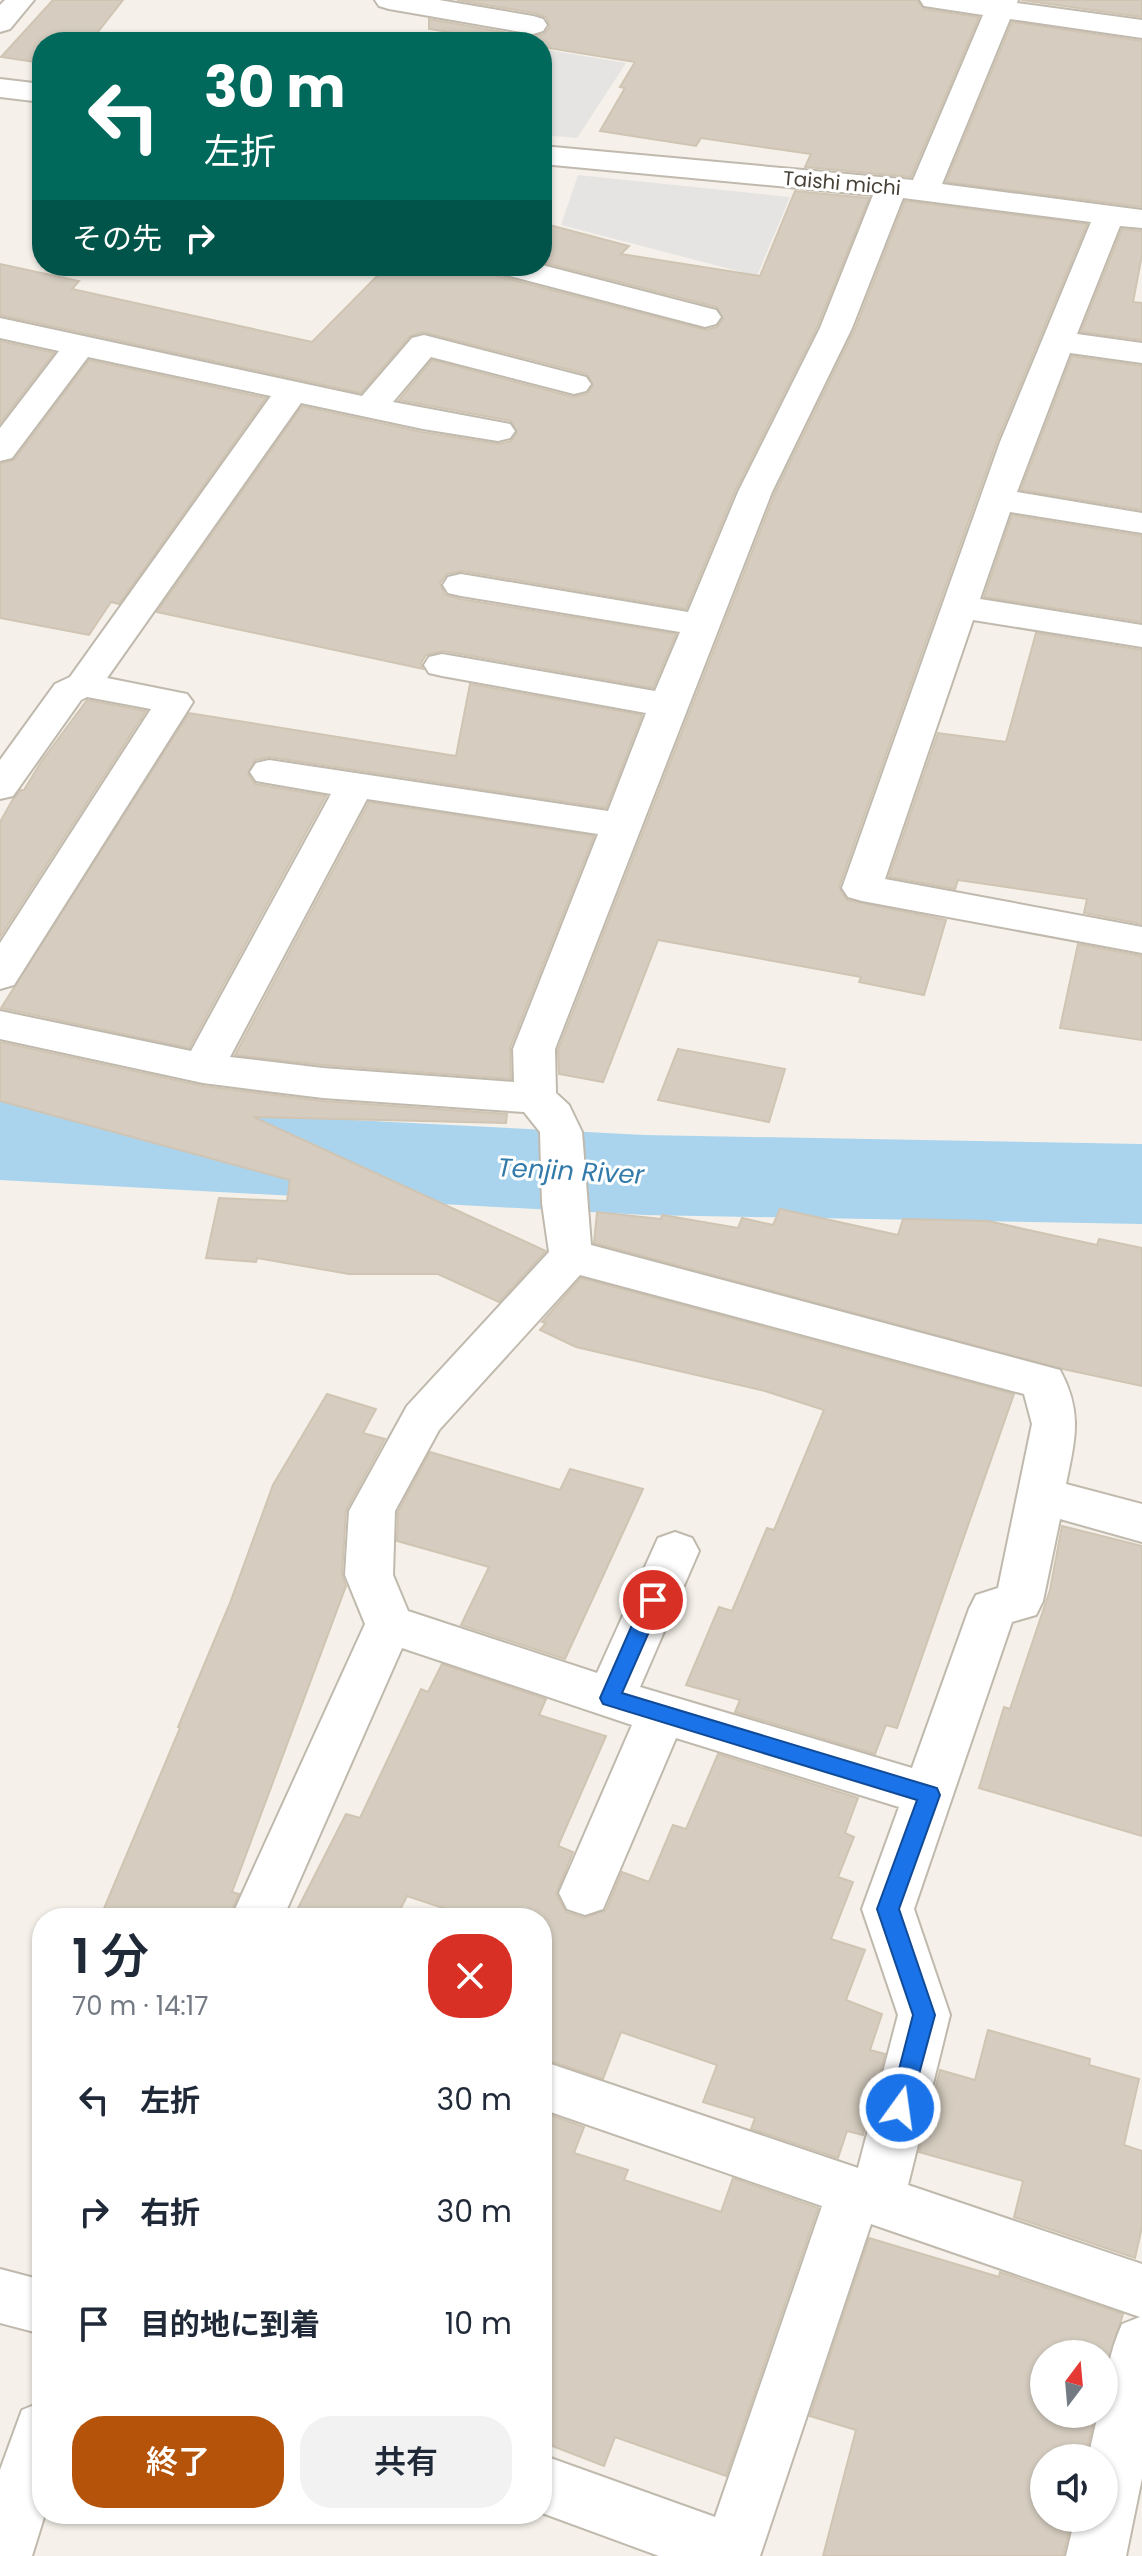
<!DOCTYPE html>
<html lang="ja">
<head>
<meta charset="utf-8">
<style>
	:root { --surface:#fff; --page:#f2f2f3; --text:#1f2937; --muted:#747a83; --accent:#b45309 }
	body { margin:0; font-family:Poppins,"Noto Sans JP",sans-serif; background:var(--page); color:var(--text); height:100vh; display:flex; flex-direction:column; font-size:30px; white-space:nowrap }
	* { box-sizing:border-box; margin:0 }
	p { font-size:26px; color:var(--muted) }
	.icon { flex:none; width:44px; height:44px; fill:none; stroke:currentColor; stroke-width:2; stroke-linecap:round; stroke-linejoin:round }
	.map { position:relative; flex:1; overflow:hidden }
	.drawer { position:absolute; left:32px; top:1908px; width:520px; height:616px; display:flex; flex-direction:column; background:var(--surface); border-radius:32px; box-shadow:0 2px 6px #0004 }
	.drawer>* { flex:none }
	.top-card { position:absolute; left:32px; top:32px; width:520px; height:244px; border-radius:32px; box-shadow:0 2px 6px #0004; background:#00695c; color:#fff; overflow:hidden }
	.needle { width:52px; rotate:16deg }
	.fabs { position:absolute; left:1030px; top:2340px; display:grid; gap:16px }
	.fabs a { display:grid; place-items:center; width:88px; height:88px; border-radius:50%; background:var(--surface); box-shadow:0 2px 6px #0004; font-size:40px }
	.pin { position:absolute; display:grid; place-items:center; width:68px; height:68px; color:#fff; margin:-34px; border:4px solid #fff; border-radius:50%; box-shadow:0 2px 8px #0007 }
	.me { position:absolute; width:88px; margin:-44px; rotate:14deg; stroke-linejoin:round; filter:drop-shadow(0 0 6px #0008) }
	.turn { display:flex; align-items:center; gap:28px; height:168px; padding:0 40px; font-size:36px }
	.turn .icon { width:104px; height:104px; stroke-width:2.5 }
	.turn b { display:block; font-size:56px; line-height:68px }
	.then { display:flex; align-items:center; height:76px; padding:0 40px; background:#0003; gap:16px; font-size:30px }
	.round { display:grid; place-items:center; flex:none; width:84px; height:84px; border-radius:32px; background:var(--page) }
	.headline { display:flex; align-items:center; justify-content:space-between; height:136px; padding:0 40px }
	h1 { font-size:48px; font-weight:600; line-height:60px }
	.cta { display:flex; gap:16px; margin-top:auto; padding:16px 40px }
	.cta a { flex:1; height:92px; border-radius:32px; background:var(--accent); color:#fff; font-size:32px; font-weight:600; line-height:92px; text-align:center }
	.cta a+a { background:var(--page); color:var(--text) }
	ul { padding:0; list-style:none }
	li { display:flex; align-items:center; gap:24px; height:112px; padding:0 40px }
	li div { flex:1 }
	li b { display:block; font-size:30px }
	li em { font-style:normal }
	.map>svg:first-child { display:block }
</style>
</head>
<body>
<div class="map">
<svg width="1142" height="2556" viewBox="0 0 1142 2556">
	<rect width="100%" height="100%" fill="#f5f1ea"/>
	<g fill="#e6e4e2">
		<polygon points="542,49 626,63 577,138 542,135"/>
		<polygon points="578,175 790,197 757,276 561,225"/>
	</g>
	<g fill="none" stroke-linecap="round" stroke-linejoin="round">
		<polygon fill="#aad4ee" fill-rule="evenodd" points="0,1102 645,1135 1142,1144 1142,1224 645,1215 0,1180"/>
	</g>
	<g fill="#d6cdc0" stroke="#d0c4b3" stroke-width="2">
		<polygon points="53,0 123,0 90,42 42,42 42,63 1,57"/>
		<polygon points="457,0 917,0 924,9 979,17 911,177 805,167 811,154 701,138 696,146 600,131 625,88 620,87 635,62 542,47 542,42 511,42 429,29 429,19 532,37 544,34 550,27 546,17 534,13"/>
		<polygon points="1021,0 1142,0 1142,17"/>
		<polygon points="1012,22 1142,41 1142,207 946,182"/>
		<polygon points="795,191 869,198 817,327 735,491 686,609 462,571 447,574 440,583 445,595 460,599 676,634 653,688 443,651 426,655 421,663 423,669 157,612 302,406 422,432 499,444 511,441 517,433 511,421 399,400 432,360 573,397 587,394 593,386 587,374 423,332 410,336 361,393 0,315 0,264 79,281 72,289 312,342 387,266 490,266 497,276 706,330 717,327 723,319 717,307 542,262 542,223 629,246 621,254 760,276"/>
		<polygon points="905,201 1087,224 997,441 839,887 847,900 946,920 924,995 859,982 861,977 658,940 603,1082 559,1074 558,1050 775,493 855,329"/>
		<polygon points="1122,229 1142,231 1142,255 1133,302 1142,303 1142,340 1081,332"/>
		<polygon points="0,341 54,353 0,423"/>
		<polygon points="1072,356 1142,366 1142,510 1021,490"/>
		<polygon points="89,360 266,398 119,604 111,602 89,635 0,618 0,464 14,460"/>
		<polygon points="1012,515 1142,536 1142,622 984,597"/>
		<polygon points="1036,633 1142,650 1142,924 1084,913 1087,899 958,880 955,889 889,877 938,733 1006,742"/>
		<polygon points="470,684 642,715 606,808 269,757 255,760 248,774 255,784 326,796 189,1048 1,1008 189,713 456,756"/>
		<polygon points="87,700 146,711 0,937 0,822 13,799 21,790 24,790 41,762"/>
		<polygon points="369,802 594,836 510,1048 511,1079 323,1065 235,1055"/>
		<polygon points="1078,944 1142,956 1142,1040 1060,1028"/>
		<polygon points="0,1042 203,1086 323,1101 507,1114 506,1123 253,1117 546,1251 499,1302 438,1274 349,1274 257,1258 256,1262 206,1258 219,1198 287,1201 290,1180 0,1101"/>
		<polygon points="678,1049 785,1069 769,1122 658,1100"/>
		<polygon points="780,1209 898,1235 903,1219 988,1221 1097,1245 1099,1239 1142,1248 1142,1386 1063,1369 594,1243 597,1212 661,1219 662,1215 738,1228 742,1218 773,1225"/>
		<polygon points="581,1278 1014,1394 897,1728 886,1725 875,1754 735,1712 740,1700 686,1685 719,1607 732,1611 767,1528 774,1530 824,1410 765,1391 576,1347 540,1330 546,1323 542,1322"/>
		<polygon points="327,1394 376,1409 363,1433 385,1439 346,1510 342,1575 346,1586 232,1892 239,1894 228,1918 100,1918 180,1728 178,1727 230,1603 273,1485"/>
		<polygon points="430,1452 560,1490 570,1469 643,1489 565,1659 461,1625 489,1567 397,1541 398,1512"/>
		<polygon points="1062,1526 1142,1546 1142,1836 979,1788 1004,1707 1010,1709 1050,1590"/>
		<polygon points="442,1664 546,1699 539,1715 606,1736 558,1846 573,1852 556,1894 566,1912 584,1918 606,1910 622,1872 649,1882 673,1825 686,1829 718,1754 858,1798 845,1833 854,1837 838,1877 853,1882 831,1939 865,1950 846,2000 882,2014 870,2050 885,2054 863,2135 847,2131 838,2158 751,2129 755,2118 703,2102 717,2065 621,2032 603,2079 542,2058 542,1918 473,1918 407,1896 396,1918 293,1918 346,1814 360,1818 421,1689 428,1692"/>
		<polygon points="988,2030 1090,2059 1089,2065 1139,2079 1124,2145 1142,2151 1142,2227 1135,2258 1014,2217 1023,2181 919,2152 940,2070 975,2080"/>
		<polygon points="542,2112 584,2127 574,2153 628,2170 624,2180 721,2212 733,2178 818,2208 726,2476 615,2437 604,2466 542,2442"/>
		<polygon points="869,2238 999,2277 1000,2272 1123,2314 1104,2374 1104,2354 1044,2354 1044,2414 1095,2414 1085,2458 1044,2458 1044,2518 1072,2518 1063,2556 823,2556 856,2430 810,2416"/>
	</g>
	<g fill="none" stroke-linecap="round" stroke-linejoin="round">
		<defs>
			<g id="minor">
				<polygon points="5,0 34,0 10,29 0,32 0,5"/>
				<polygon points="375,0 439,0 533,16 543,19 547,25 543,31 533,34 389,9 379,6"/>
				<path d="M920,0H1018L1017,3L1142,20V38L1010,19L942,184L1142,210V228L1120,226L1077,334L1142,343V363L1070,353L1017,492L1142,513V533L1010,512L980,599L1142,625V647L973,620L885,879L1142,927V953L862,901L848,897L842,888L1000,442L1091,222L903,198L852,328L772,492L555,1049L556,1093L569,1105L582,1132L591,1245L1060,1370C1083,1413 1075,1439 1066,1484L1142,1504V1542L1060,1519L1043,1601L1036,1615L1012,1622L914,1909L950,2015L908,2185L1142,2264V2478L1126,2556H1066L1075,2518H1104V2458H1088L1098,2414H1104C1104,2382 1109,2353 1122,2324L1140,2317L871,2224L760,2556H659L542,2513V2455L715,2517L822,2206L542,2109V2061L858,2168L898,2015L862,1909L899,1807L676,1738L603,1909L585,1915L567,1909L559,1893L632,1725L402,1648L283,1918H231L365,1624L345,1575L349,1511L407,1406L549,1252L542,1203L540,1132L524,1112L323,1098L203,1083L0,1039V1011L191,1051L331,794L256,781L250,772L256,763L269,760L608,811L646,713L442,676L429,673L424,665L429,657L442,654L655,691L680,632L461,596L448,593L443,585L448,577L461,574L688,612L738,492L820,328L873,195L542,164V146L913,180L983,15L924,6ZM367,799L598,834L513,1049L514,1082L323,1068L230,1057ZM580,1275L1024,1394L1032,1424L998,1588L976,1595L969,1609L912,1768L640,1687L699,1551L692,1538L675,1532L658,1538L597,1673L408,1611L393,1575L395,1511L439,1430Z"/>
				<polygon points="0,79 42,84 42,102 0,97"/>
				<polygon points="542,265 716,310 721,317 716,324 705,327 498,273 493,266"/>
				<polygon points="0,318 362,396 412,338 424,335 586,377 591,384 586,391 574,394 431,357 393,402 510,424 515,431 510,438 498,441 423,429 301,403 107,678 187,694 193,702 14,985 0,989 0,943 151,709 87,697 81,700 13,796 0,799 0,760 55,684 70,677 271,396 88,357 12,458 0,461 0,428 59,351 0,338"/>
				<polygon points="0,2269 42,2280 42,2334 0,2323"/>
				<polygon points="42,2402 42,2514 45,2514 32,2556 0,2556 0,2470 22,2410"/>
			</g>
		</defs>
		<use href="#minor" stroke="#c0b9ad" stroke-width="4"/>
		<use href="#minor" fill="#fff" fill-rule="evenodd"/>
	</g>
	<polygon fill="#1a73e8" stroke="#114b97" stroke-width="2" points="653,1592 660,1595 663,1600 622,1693 930,1786 937,1788 940,1795 899,1909 935,2015 908,2115 900,2118 893,2115 889,2108 913,2015 877,1909 917,1800 603,1704 600,1698 643,1600 646,1595"/>
	<g text-anchor="middle" stroke-width="6" stroke-linejoin="round" paint-order="stroke">
		<g font-size="20" fill="#484238" stroke="#fff">
			<text transform="translate(842 183) rotate(5)" y="7">Taishi michi</text>
		</g>
		<g font-size="26" font-style="italic" fill="#327aaa" stroke="#fff">
			<text transform="translate(571 1171) rotate(3)" y="9">Tenjin River</text>
		</g>
	</g>
</svg>
<div class="fabs">
<a><svg class="needle" viewBox="-14 -14 28 28"><path d="M0-13l5 13h-10z" fill="#e53935"/><path d="M0 13l5-13h-10z" fill="#747a83"/></svg></a>
<a><svg class="icon" aria-label="sound" viewBox="0 0 24 24"><path d="M4 9h4l5-4v14l-5-4H4zM17 9q2 3 0 6"/></svg></a>
</div>
<div class="pin" style="left:653px;top:1600px;background:#d93025"><svg class="icon" aria-label="arrive" viewBox="0 0 24 24"><path d="M6 21V4h12l-3 4 3 4H6"/></svg></div>
<svg class="me" style="left:900px;top:2108px" viewBox="-20 -20 40 40"><circle r="17" fill="#1a73e8" stroke="#fff" stroke-width="3"/><path d="M0-11L8 9 0 5-8 9z" fill="#fff"/></svg>
<div class="top-card">
<div class="turn"><svg class="icon" aria-label="left" viewBox="0 0 24 24"><path d="M17 20v-9H6M10 6l-5 5 5 5"/></svg><div><b>30 m</b>左折</div></div>
<div class="then">その先<svg class="icon" aria-label="right" viewBox="0 0 24 24"><path d="M7 20v-9h11M14 6l5 5-5 5"/></svg></div>
</div>
<section class="drawer">
<div class="headline"><div><h1>1 分</h1><p>70 m · 14:17</p></div><a class="round" style="background:#d93025;color:#fff"><svg class="icon" aria-label="close" viewBox="0 0 24 24"><path d="M6 6l12 12M18 6L6 18"/></svg></a></div>
<ul>
<li><svg class="icon" aria-label="left" viewBox="0 0 24 24"><path d="M17 20v-9H6M10 6l-5 5 5 5"/></svg><div><b>左折</b></div><em>30 m</em></li>
<li><svg class="icon" aria-label="right" viewBox="0 0 24 24"><path d="M7 20v-9h11M14 6l5 5-5 5"/></svg><div><b>右折</b></div><em>30 m</em></li>
<li><svg class="icon" aria-label="arrive" viewBox="0 0 24 24"><path d="M6 21V4h12l-3 4 3 4H6"/></svg><div><b>目的地に到着</b></div><em>10 m</em></li>
</ul>
<div class="cta"><a>終了</a><a>共有</a></div>
</section>
</div>
</body>
</html>
